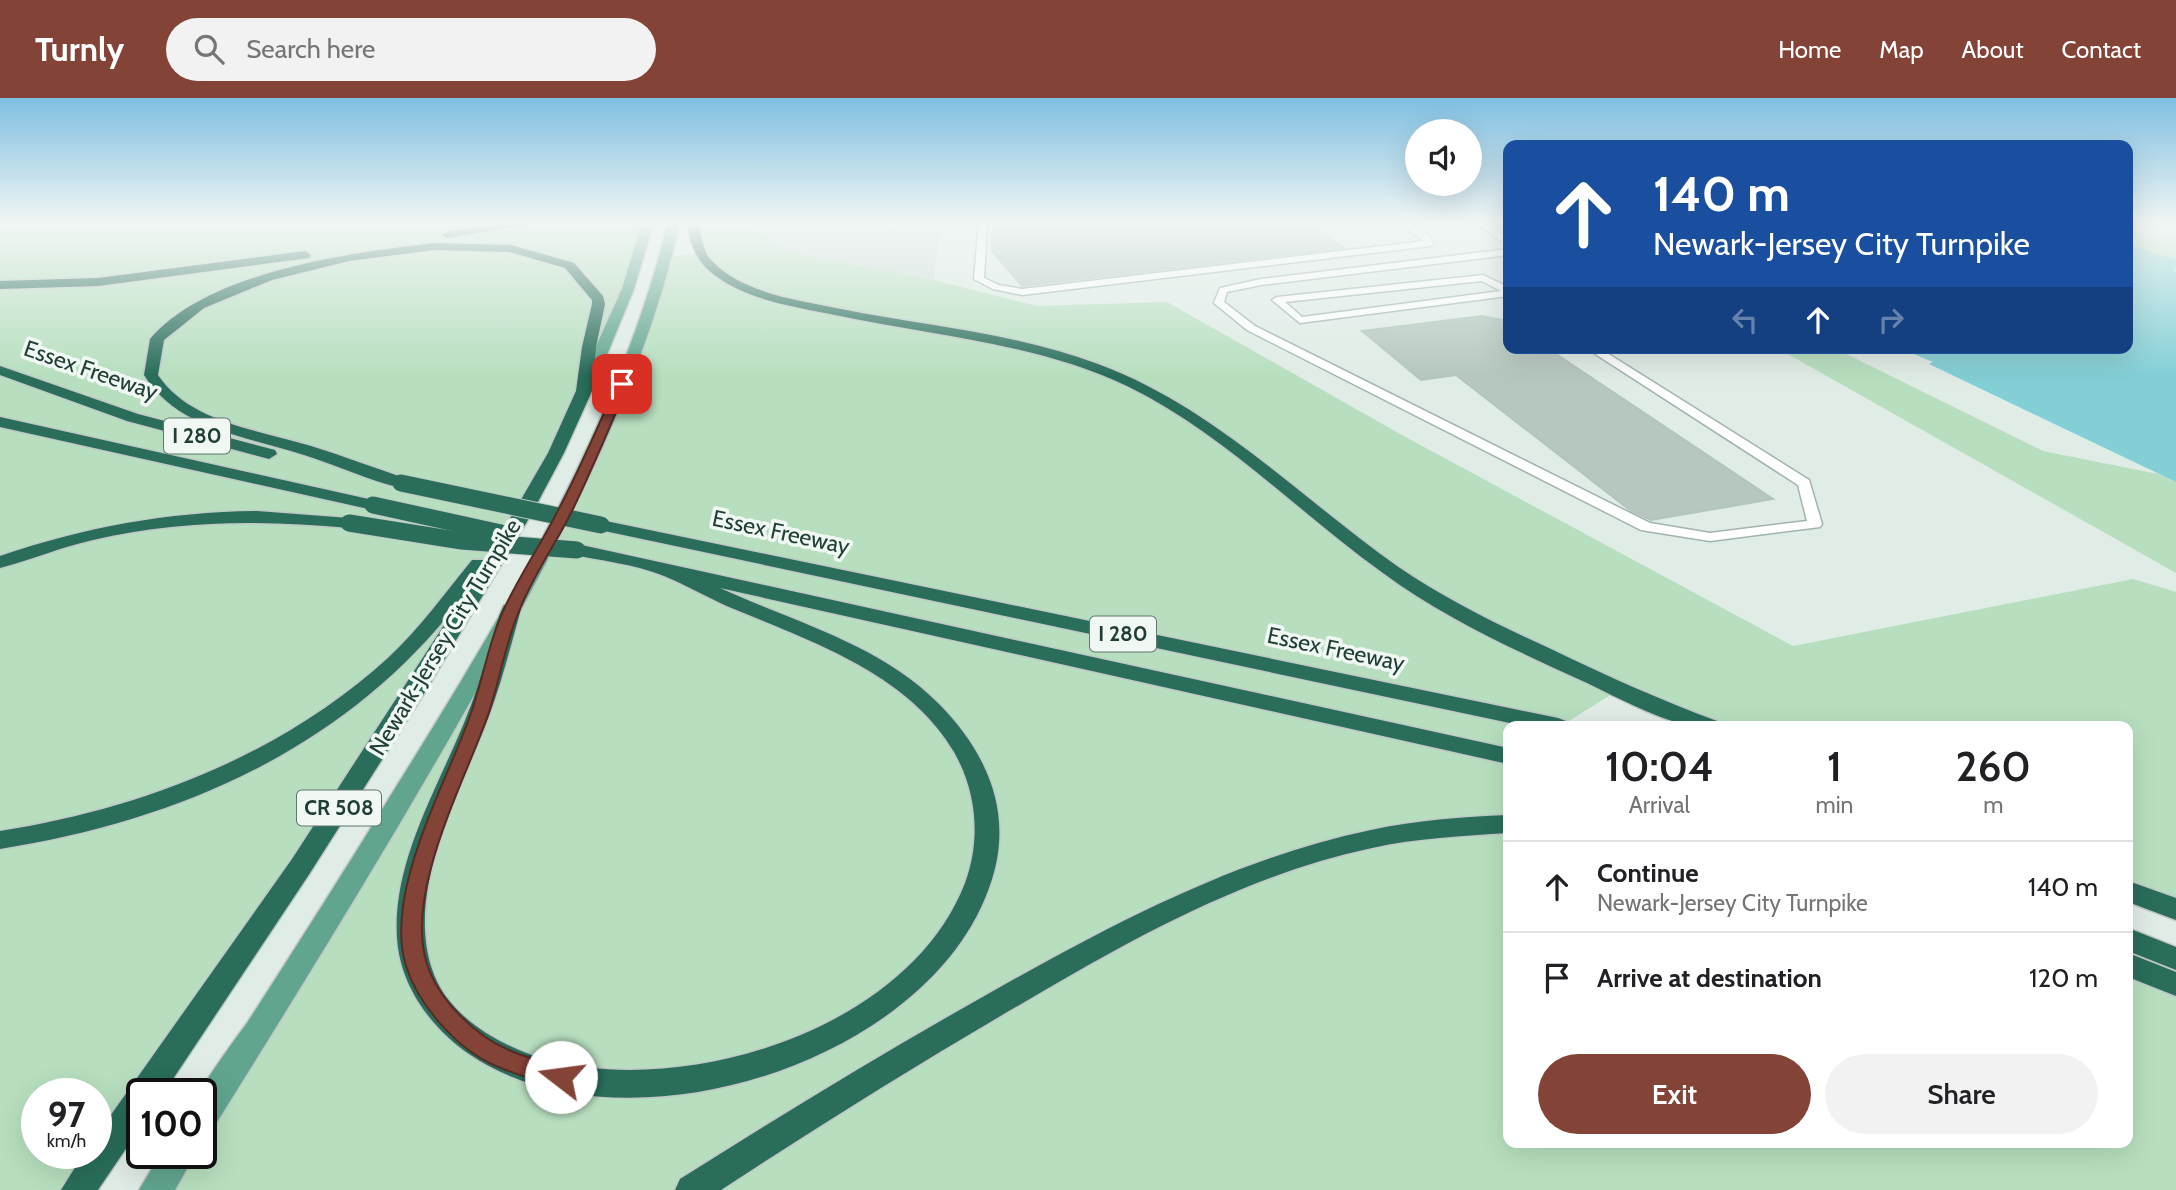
<!DOCTYPE html>
<html lang="en">
<head>
<meta charset="utf-8">
<style>
	:root { --surface:#fff; --page:#f2f2f2; --text:#202124; --muted:#757577; --line:#e0e0e0; --accent:#834336 }
	body { margin:0; font-family:Cabin,sans-serif; background:var(--page); color:var(--text); height:100vh; display:flex; flex-direction:column; font-size:26px; white-space:nowrap }
	* { box-sizing:border-box; margin:0 }
	p { font-size:23px; color:var(--muted) }
	.icon { flex:none; width:38px; height:38px; fill:none; stroke:currentColor; stroke-width:2; stroke-linecap:round; stroke-linejoin:round }
	.map { position:relative; flex:1; overflow:hidden }
	.details { position:absolute; left:1503px; top:623px; width:630px; height:427px; display:flex; flex-direction:column; background:var(--surface); border-radius:14px; box-shadow:0 7px 28px #0002 }
	.details>* { flex:none }
	.top-card { position:absolute; left:1503px; top:42px; width:630px; height:214px; border-radius:14px; box-shadow:0 7px 28px #0002; background:#1a4fa0; color:#fff; overflow:hidden }
	.tools { position:absolute; left:1405px; top:21px; display:grid; gap:14px }
	.tools a { display:grid; place-items:center; width:77px; height:77px; border-radius:50%; background:var(--surface); box-shadow:0 7px 28px #0002; font-size:35px }
	.speed { position:absolute; left:21px; top:980px; display:flex; gap:14px; font-size:35px; font-weight:700; text-align:center }
	.speed>* { display:grid; place-content:center; width:91px; height:91px; border-radius:50%; background:var(--surface); box-shadow:0 7px 28px #0002; line-height:1 }
	.speed small { font-size:18px; font-weight:400 }
	.speed .limit { border:4px solid #111; border-radius:10px; background:#fff; color:#111 }
	.pin { position:absolute; display:grid; place-items:center; width:60px; height:60px; color:#fff; margin:-30px; border-radius:14px; box-shadow:0 4px 10px #0006 }
	.me { position:absolute; width:77px; margin:-38px; rotate:285deg; stroke-linejoin:round; filter:drop-shadow(0 0 5px #0008) }
	.turn { display:flex; align-items:center; gap:24px; height:147px; padding:0 35px; font-size:32px }
	.turn .icon { width:91px; height:91px; stroke-width:2.5 }
	.turn b { display:block; font-size:49px; line-height:60px }
	.lanes { display:flex; align-items:center; height:66px; padding:0 35px; background:#0003; justify-content:center; gap:35px; direction:ltr }
	.lanes .off { opacity:.35 }
	.eta { display:flex; justify-content:space-evenly; align-items:center; height:119px; text-align:center }
	.eta b { font-size:42px; font-weight:600; line-height:49px }
	.action { display:flex; gap:14px; margin-top:auto; padding:14px 35px }
	.action a { flex:1; height:80px; border-radius:42px; background:var(--accent); color:#fff; font-size:28px; font-weight:600; line-height:80px; text-align:center }
	.action a+a { background:var(--page); color:var(--text) }
	ul { padding:0; list-style:none }
	li { display:flex; align-items:center; gap:21px; height:91px; padding:0 35px; border-top:2px solid var(--line) }
	li div { flex:1 }
	li b { display:block; font-size:26px }
	li em { font-style:normal }
	header { display:flex; align-items:center; gap:42px; box-sizing:border-box; height:98px; padding:0 35px; background:var(--accent); color:#fff }
	header strong { font-size:33px }
	nav { display:flex; gap:38px; margin-inline-start:auto; font-size:24px }
	.search { width:490px; height:63px; background:var(--page); display:flex; align-items:center; gap:18px; box-sizing:border-box; padding:0 24px; border-radius:38px; color:var(--muted); font-size:26px }
	.map>svg:first-child { display:block }
</style>
</head>
<body>
<header>
<strong>Turnly</strong>
<div class="search"><svg class="icon" aria-label="search" viewBox="0 0 24 24"><circle cx="10" cy="10" r="6"/><path d="M15 15l6 6"/></svg>Search here</div>
<nav><a>Home</a><a>Map</a><a>About</a><a>Contact</a></nav>
</header>
<div class="map">
<svg width="2176" height="1092" viewBox="0 0 2176 1092">
	<rect width="100%" height="100%" fill="#e0ece6"/>
	<polygon fill="#cedcd5" points="750,124 940,124 934,182 785,154 750,129"/>
	<g fill="#b7dfbf" fill-rule="evenodd">
		<path d="M0,124H648L634,172L521,416L78,1092H0ZM37,996H96V1055H37Z"/>
		<polygon points="693,124 750,124 750,129 785,154 934,182 1037,208 1167,204 1400,336 1793,548 2133,481 2176,494 2176,811 2128,792 2128,628 1709,628 1620,591 1561,628 1508,628 1508,1045 2128,1045 2128,867 2176,886 2176,1092 156,1092 180,1055 201,1055 201,1022 564,414 666,159 700,155"/>
		<polygon points="2128,136 2176,140 2176,161 2156,156 2128,144"/>
		<polygon points="1777,250 1834,250 2043,353 2158,376 2176,384 2176,475"/>
	</g>
	<polygon fill="#83cfd6" points="2128,144 2156,156 2176,161 2176,171 2173,172 2176,174 2176,384 1929,266 1933,264 1909,254 1906,250 2128,250"/>
	<g fill="#b5c7bf" stroke="#b2c6bd" stroke-width="2">
		<polygon points="993,124 1307,124 1344,150 1022,188 992,153"/>
		<polygon points="1482,218 1508,223 1508,250 1547,250 1773,401 1651,422 1631,413 1456,277 1421,282 1362,233"/>
	</g>
	<g fill="none" stroke-linecap="round" stroke-linejoin="round">
		<defs>
			<g id="lane">
				<polygon points="869,124 896,124 900,127 896,130"/>
				<path d="M979,124H987L984,180L999,187L1022,191L1424,143L1398,124C1414,124 1425,132 1434,145L1430,148L1022,197L993,191L974,181Z"/>
				<polygon points="1475,124 1485,124 1508,141 1508,148"/>
				<polygon points="1508,151 1508,157 1261,187 1227,194 1224,204 1255,228 1650,425 1710,435 1807,423 1798,387 1586,250 1599,250 1809,382 1822,426 1820,429 1710,443 1641,432 1247,232 1214,205 1220,190 1261,181"/>
				<path d="M1483,177L1508,189V198L1300,225L1272,202L1277,199ZM1482,183L1501,193L1302,219L1285,204Z"/>
			</g>
			<g id="primary">
				<polygon points="642,124 654,124 634,191 594,288 586,293 581,291 578,288 622,191"/>
				<path d="M668,124H680C646,276 576,411 502,547C411,712 312,872 212,1032L201,1036C201,1025 198,1005 200,995C203,985 238,937 247,925C296,849 344,774 391,697C502,519 618,330 668,124Z"/>
				<polygon points="161,1055 196,1055 175,1092 139,1092"/>
			</g>
			<g id="highway">
				<polygon points="509,124 540,124 447,140 441,137 447,134"/>
				<path d="M687,124H699C701,137 702,153 712,163C744,196 798,202 841,211C926,228 1016,235 1098,266C1214,309 1298,398 1397,468C1445,501 1498,527 1551,551C1605,577 1660,602 1717,623L1720,628C1710,628 1696,630 1685,627C1652,618 1618,600 1587,585C1517,553 1445,521 1383,475C1298,414 1224,336 1129,289C1039,245 933,238 835,217C796,209 751,203 717,179C697,165 690,148 687,124Z"/>
				<path d="M434,145L511,147L574,165L603,198L605,206L596,249L592,293L564,355L531,417L425,594L310,775L163,996H142V1027L98,1092H61L84,1055H96V1038L292,761L459,504C346,650 179,723 0,751V733C141,711 282,657 389,559C420,530 445,495 472,462H486L548,355L576,293L582,249L592,206V202L565,170L510,154L434,152L349,163L272,182L204,210L164,242L158,277C190,325 260,332 311,348C343,358 375,370 407,381L410,385L407,389L401,390C368,382 336,367 304,357C247,338 178,332 144,277L150,241C208,173 350,155 434,145Z"/>
				<polygon points="305,153 311,157 309,160 98,188 0,191 0,183 98,180"/>
				<polygon points="0,268 138,316 275,352 277,356 269,361 127,323 0,277"/>
				<polygon points="0,319 373,402 382,407 373,412 0,329"/>
				<path d="M257,413L349,420L358,425L349,430C262,422 178,422 93,442C61,449 31,462 0,470V458C85,429 168,414 257,413Z"/>
				<polygon points="601,422 1558,620 1566,623 1569,628 1524,628 595,431 592,427"/>
				<path d="M577,446L1508,650V666L720,490C794,524 880,546 939,606C990,658 1015,720 989,790C927,966 622,1061 469,956C430,929 400,887 397,840C392,765 437,691 464,625C474,601 482,576 489,551C494,536 497,520 504,507H518L521,511C511,547 502,583 489,618C461,693 405,790 432,871C447,919 502,949 547,962C688,999 909,931 965,785C981,742 977,694 954,654C908,575 808,542 729,509C707,499 686,487 664,478C635,466 601,463 570,456L568,452L570,448Z"/>
				<path d="M1508,717V735C1462,738 1417,740 1372,750C1249,776 1135,839 1028,902C924,962 822,1026 721,1092H675L680,1081C786,1014 893,949 1002,888C1118,823 1240,759 1371,732C1417,722 1462,719 1508,717Z"/>
				<polygon points="2128,783 2176,800 2176,822 2128,804"/>
				<polygon points="2128,830 2176,849 2176,872 2128,853"/>
				<polygon points="2128,855 2176,874 2176,898 2128,879"/>
			</g>
		</defs>
		<use href="#lane" stroke="#a2b4ad" stroke-width="3"/>
		<use href="#primary" stroke="#c0c9c6" stroke-width="3"/>
		<use href="#highway" stroke="#c0c9c6" stroke-width="3"/>
		<use href="#lane" fill="#fff" fill-rule="evenodd"/>
		<use href="#primary" fill="#61a58f" fill-rule="evenodd"/>
		<use href="#highway" fill="#296d5a" fill-rule="evenodd"/>
		<defs>
			<g id="highway-bridge">
				<polyline points="401,385 601,427"/>
				<polyline points="373,407 501,435"/>
				<polyline points="349,425 462,443 577,452"/>
			</g>
		</defs>
		<use href="#highway-bridge" stroke="#c0c9c6" stroke-width="19" stroke-linecap="butt"/>
		<use href="#highway-bridge" stroke="#296d5a" stroke-width="17"/>
	</g>
	<linearGradient id="sky" x2="0" y2="1"><stop stop-color="#7fbfe1"/><stop offset="0.45" stop-color="#f1f6f4"/><stop offset="1" stop-color="#f1f6f4" stop-opacity="0"/></linearGradient>
	<rect width="2176" height="277" fill="url(#sky)"/>
	<path fill="#834336" stroke="#552c23" stroke-width="2" d="M622,283L628,286C609,330 591,375 570,417C554,448 533,478 520,511C505,544 500,583 488,617C464,685 404,795 427,866C438,901 475,938 509,952C528,961 550,965 570,972L573,979L570,987L561,990C540,983 517,977 496,968C458,952 418,907 406,868C383,794 447,685 471,615C483,581 489,542 505,509C520,477 540,448 556,416C579,374 597,330 617,286Z"/>
	<g text-anchor="middle" stroke-width="7" stroke-linejoin="round" paint-order="stroke">
		<g fill="#f1f8f4" stroke="#5e766e" stroke-width="2">
			<rect x="164" y="320.5" width="66" height="35" rx="5"/>
			<rect x="1090" y="518.5" width="66" height="35" rx="5"/>
			<rect x="297" y="692.5" width="84" height="35" rx="5"/>
		</g>
		<g font-size="21" font-weight="bold" fill="#1f3e34">
			<text x="197" y="345">I 280</text>
			<text x="1123" y="543">I 280</text>
			<text x="339" y="717">CR 508</text>
		</g>
		<g font-size="23" fill="#1f3e34" stroke="#f1f8f4">
			<text transform="translate(91 272) rotate(19)" y="8">Essex Freeway</text>
			<text transform="translate(781 434) rotate(12)" y="8">Essex Freeway</text>
			<text transform="translate(445 539) rotate(-59)" y="8">Newark-Jersey City Turnpike</text>
			<text transform="translate(1336 551) rotate(12)" y="8">Essex Freeway</text>
		</g>
	</g>
</svg>
<div class="tools">
<a><svg class="icon" aria-label="sound" viewBox="0 0 24 24"><path d="M4 9h4l5-4v14l-5-4H4zM17 9q2 3 0 6"/></svg></a>
</div>
<div class="speed"><div>97<small>km/h</small></div><div class="limit">100</div></div>
<div class="pin" style="left:622px;top:286px;background:#d93025"><svg class="icon" aria-label="arrive" viewBox="0 0 24 24"><path d="M6 21V4h12l-3 4 3 4H6"/></svg></div>
<svg class="me" style="left:561px;top:979px" viewBox="-20 -20 40 40"><circle r="19" fill="#fff"/><path d="M0-13L10 11 0 6-10 11z" fill="#834336"/></svg>
<div class="top-card">
<div class="turn"><svg class="icon" aria-label="ahead" viewBox="0 0 24 24"><path d="M12 20V5M6 11l6-6 6 6"/></svg><div><b>140 m</b>Newark-Jersey City Turnpike</div></div>
<div class="lanes"><svg class="icon off" aria-label="left" viewBox="0 0 24 24"><path d="M17 20v-9H6M10 6l-5 5 5 5"/></svg><svg class="icon" aria-label="ahead" viewBox="0 0 24 24"><path d="M12 20V5M6 11l6-6 6 6"/></svg><svg class="icon off" aria-label="right" viewBox="0 0 24 24"><path d="M7 20v-9h11M14 6l5 5-5 5"/></svg></div>
</div>
<section class="details">
<div class="eta">
<div><b>10:04</b><p>Arrival</p></div>
<div><b>1</b><p>min</p></div>
<div><b>260</b><p>m</p></div>
</div>
<ul>
<li><svg class="icon" aria-label="ahead" viewBox="0 0 24 24"><path d="M12 20V5M6 11l6-6 6 6"/></svg><div><b>Continue</b><p>Newark-Jersey City Turnpike</p></div><em>140 m</em></li>
<li><svg class="icon" aria-label="arrive" viewBox="0 0 24 24"><path d="M6 21V4h12l-3 4 3 4H6"/></svg><div><b>Arrive at destination</b></div><em>120 m</em></li>
</ul>
<div class="action"><a>Exit</a><a>Share</a></div>
</section>
</div>
</body>
</html>
